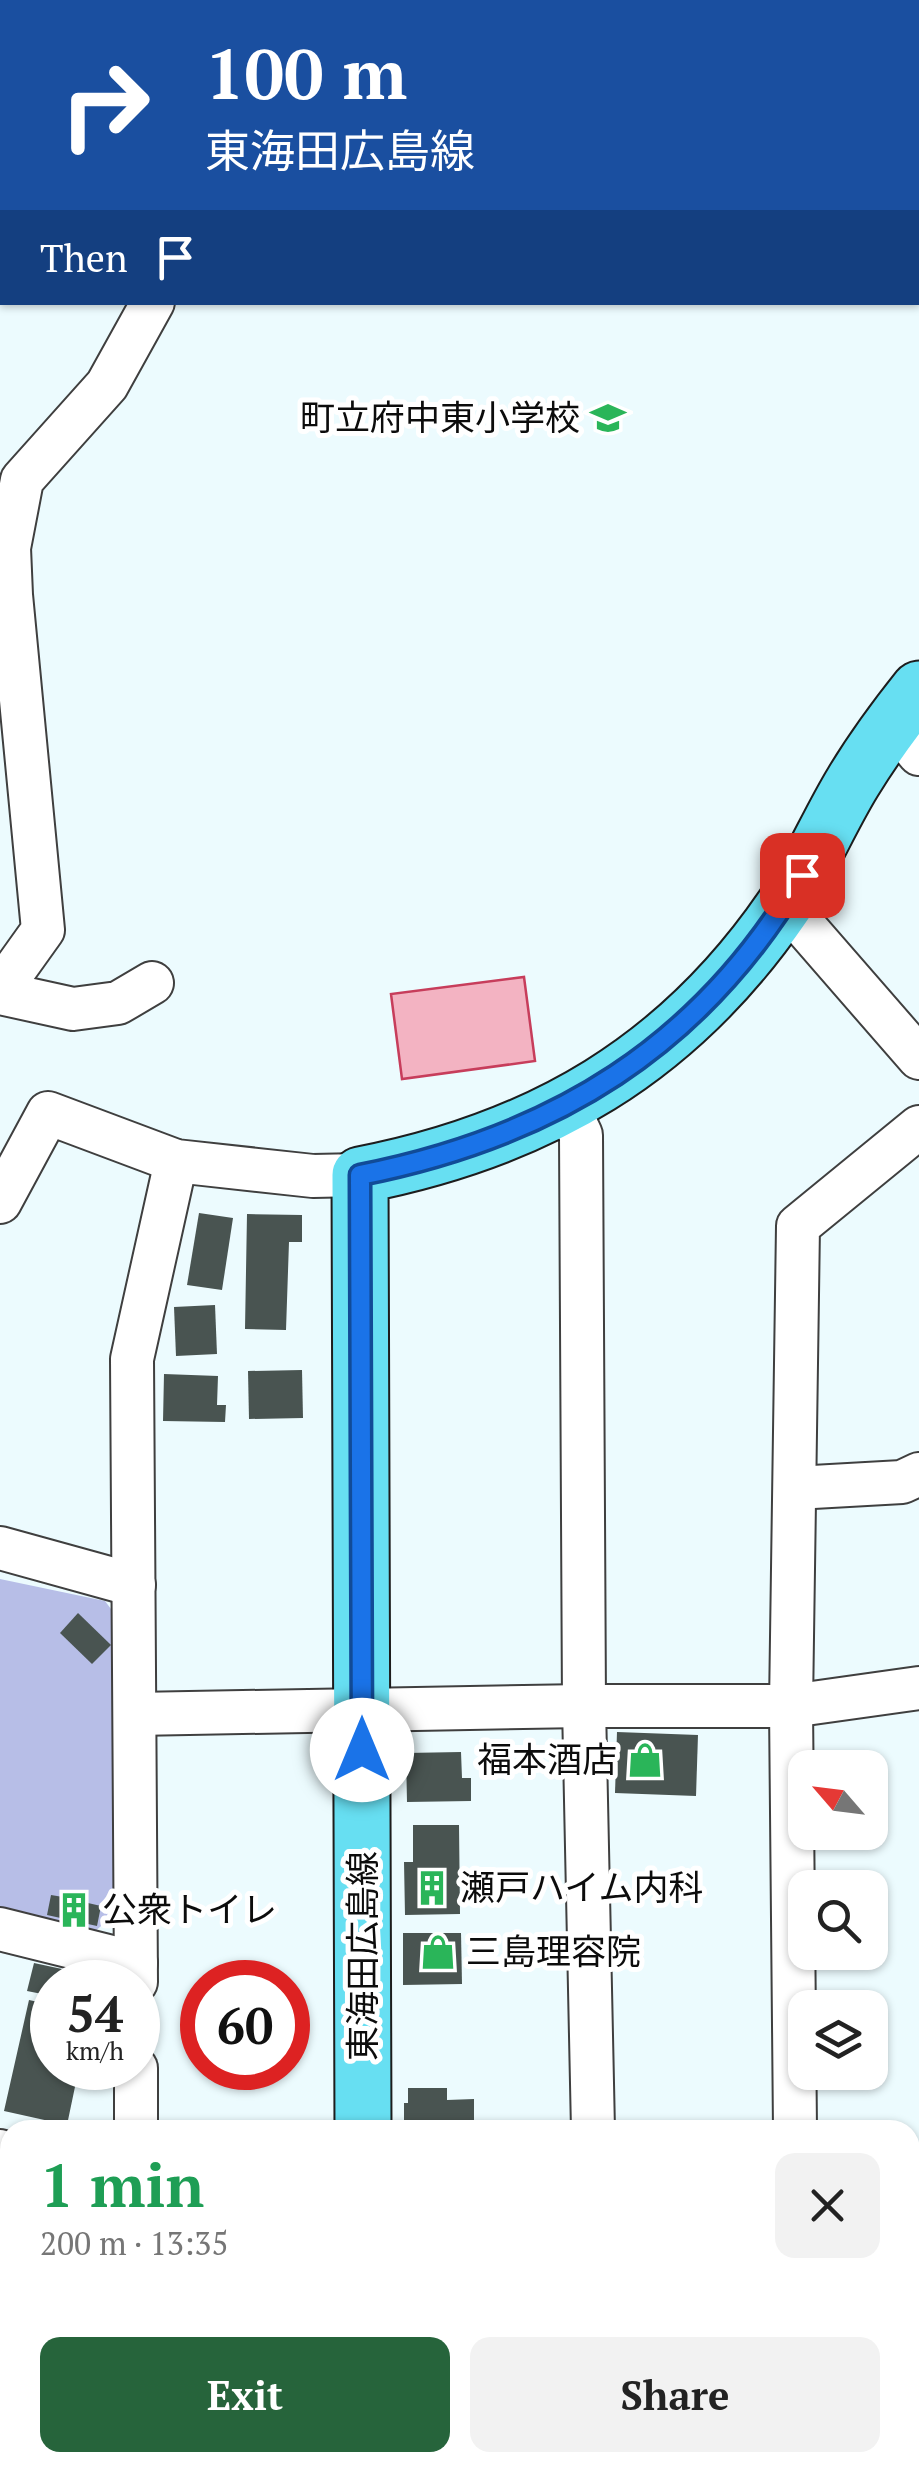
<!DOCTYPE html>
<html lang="en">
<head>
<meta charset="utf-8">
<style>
	:root { --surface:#fff; --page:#f2f2f2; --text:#222; --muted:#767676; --accent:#26643b }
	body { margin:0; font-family:"PT Serif","Noto Sans JP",serif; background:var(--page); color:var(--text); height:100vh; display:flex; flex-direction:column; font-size:38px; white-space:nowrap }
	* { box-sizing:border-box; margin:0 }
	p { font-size:32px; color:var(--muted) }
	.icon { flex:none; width:55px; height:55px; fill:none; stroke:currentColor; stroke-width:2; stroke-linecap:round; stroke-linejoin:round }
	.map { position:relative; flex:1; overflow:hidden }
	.side { position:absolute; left:0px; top:2120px; width:920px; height:352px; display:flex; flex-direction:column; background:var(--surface); border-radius:30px 30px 0 0; box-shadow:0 2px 8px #0004 }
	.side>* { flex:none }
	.banner { position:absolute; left:0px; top:0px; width:920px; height:305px; box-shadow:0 2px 8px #0004; background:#1a4fa0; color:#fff; overflow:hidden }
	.needle { width:65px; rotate:298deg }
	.buttons { position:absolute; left:788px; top:1750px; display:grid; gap:20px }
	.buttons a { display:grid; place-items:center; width:100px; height:100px; border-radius:20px; background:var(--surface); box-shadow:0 2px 8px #0004; font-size:50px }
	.speed { position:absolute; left:30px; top:1960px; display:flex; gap:20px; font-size:50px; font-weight:700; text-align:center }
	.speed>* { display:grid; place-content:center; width:130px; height:130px; border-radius:50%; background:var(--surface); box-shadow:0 2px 8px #0004; line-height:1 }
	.speed small { font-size:25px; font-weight:400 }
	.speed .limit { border:15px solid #d22; background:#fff; color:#111 }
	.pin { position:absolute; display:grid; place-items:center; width:85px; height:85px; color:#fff; margin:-42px; border-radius:20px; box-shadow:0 5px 15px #0006 }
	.me { position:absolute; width:110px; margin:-55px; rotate:0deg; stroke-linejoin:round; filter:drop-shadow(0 0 8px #0008) }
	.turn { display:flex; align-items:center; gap:35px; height:210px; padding:0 40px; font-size:45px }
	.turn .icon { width:130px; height:130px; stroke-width:2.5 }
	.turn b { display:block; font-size:70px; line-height:85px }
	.then { display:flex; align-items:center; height:95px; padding:0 40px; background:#0003; gap:20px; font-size:38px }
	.round { display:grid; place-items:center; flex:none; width:105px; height:105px; border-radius:20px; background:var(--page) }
	.overview { display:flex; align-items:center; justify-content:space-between; height:170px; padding:0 40px }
	h1 { font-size:60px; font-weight:700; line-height:75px; color:#1e9e55 }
	.primary-button { display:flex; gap:20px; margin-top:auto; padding:20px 40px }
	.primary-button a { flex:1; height:115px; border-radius:20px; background:var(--accent); color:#fff; font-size:40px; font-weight:700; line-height:115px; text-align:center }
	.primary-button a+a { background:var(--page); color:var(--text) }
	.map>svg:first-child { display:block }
</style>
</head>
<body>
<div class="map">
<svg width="919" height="2471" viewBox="0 0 919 2471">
	<rect width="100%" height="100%" fill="#ecfbfe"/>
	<polygon fill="#b7bee7" points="0,1579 105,1601 114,1613 115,1914 93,1933 0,1909"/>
	<polygon fill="#f3b3c2" stroke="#c73d5b" stroke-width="2.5" points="524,977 535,1061 402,1079 391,994"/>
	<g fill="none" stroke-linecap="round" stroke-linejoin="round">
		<g stroke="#c73d5b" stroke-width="11">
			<polyline points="82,2 83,0"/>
			<polyline points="0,99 2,98"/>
		</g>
	</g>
	<g fill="#495451">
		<polygon points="199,1213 233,1218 222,1290 187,1285"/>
		<polygon points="247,1214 302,1215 302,1242 289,1242 286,1330 245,1329"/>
		<polygon points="215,1305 217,1354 176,1356 174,1307"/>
		<polygon points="302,1370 303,1418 249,1419 248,1371"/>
		<polygon points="164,1374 218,1376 217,1405 226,1405 225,1422 163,1421"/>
		<polygon points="78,1613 111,1645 92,1664 60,1633"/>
		<polygon points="617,1732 698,1735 696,1796 615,1793"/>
		<polygon points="461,1752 462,1778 471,1778 471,1801 407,1802 406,1753"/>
		<polygon points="413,1825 459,1825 460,1914 405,1915 404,1862 413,1862"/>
		<polygon points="64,1893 77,1895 75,1900 101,1906 97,1926 47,1915 51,1895 63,1897"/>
		<polygon points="403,1933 461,1933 462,1984 403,1985"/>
		<polygon points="34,1963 62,1969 58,1982 52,1982 52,1996 27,1991"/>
		<polygon points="29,2000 52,2005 52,2068 74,2068 71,2081 76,2082 67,2125 4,2111"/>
		<polygon points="408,2088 447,2088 447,2100 474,2099 474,2130 404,2130 404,2103 408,2103"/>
		<polygon points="5,2408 10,2409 10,2460 0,2458 0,2424"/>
		<rect x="402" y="2462" width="74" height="9"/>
	</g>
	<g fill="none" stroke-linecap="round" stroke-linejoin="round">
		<defs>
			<g id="minor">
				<polyline points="804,2 808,0"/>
				<polyline points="918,114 919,115"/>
				<polyline points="893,723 919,754"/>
				<polyline points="785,904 919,1058"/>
				<polyline points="0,983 8,979 43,930 11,595 9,548 22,480 107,385 153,302"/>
				<polyline points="0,993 73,1009 118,1003 152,983"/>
				<polyline points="567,1105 581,1135 584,1706 593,2130"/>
				<polyline points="0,1202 48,1113 176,1161 313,1176 360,1175"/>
				<polyline points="795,1488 902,1482 919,1474"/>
				<polyline points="0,1548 134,1585"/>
				<polyline points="135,1714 584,1706 791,1706 919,1688"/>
				<polyline points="0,1929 136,1963"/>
				<polyline points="136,1982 132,1359 176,1161"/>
				<polyline points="136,2068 136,2130"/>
				<polyline points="795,2130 791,1706 798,1226 919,1127"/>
				<polyline points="0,2151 10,2154"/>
				<polyline points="0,2358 10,2361"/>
				<polyline points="910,2431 919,2432"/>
				<polyline points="136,2471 136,2462"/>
				<polyline points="570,2471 590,2462"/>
			</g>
			<g id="major">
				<path d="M363,2130L360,1175C540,1140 678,1060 783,907C810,868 828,823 853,782C873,749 895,719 919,689"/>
				<polyline points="363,2462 363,2471"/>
			</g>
		</defs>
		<use href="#minor" stroke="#3f3f3f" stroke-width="46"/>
		<use href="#major" stroke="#1d1d1d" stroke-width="59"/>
		<use href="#minor" stroke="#fff" stroke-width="42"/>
		<use href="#major" stroke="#67dff2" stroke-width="55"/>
	</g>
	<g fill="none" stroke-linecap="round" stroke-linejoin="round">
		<defs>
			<path id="route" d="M362,1750L360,1175C553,1137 701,1047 802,875"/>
		</defs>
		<use href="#route" stroke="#114b97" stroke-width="25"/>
		<use href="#route" stroke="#1a73e8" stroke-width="18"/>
	</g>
	<defs>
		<symbol id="school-bare" viewBox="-9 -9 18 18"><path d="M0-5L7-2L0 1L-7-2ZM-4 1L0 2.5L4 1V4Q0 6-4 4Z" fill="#2ab559" stroke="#fff" stroke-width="2.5" paint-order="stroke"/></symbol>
		<symbol id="shop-bare" viewBox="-9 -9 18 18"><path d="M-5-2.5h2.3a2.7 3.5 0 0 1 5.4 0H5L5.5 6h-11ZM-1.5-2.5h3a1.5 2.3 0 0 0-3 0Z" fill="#2ab559" stroke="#fff" stroke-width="2.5" paint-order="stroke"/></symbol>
		<symbol id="building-bare" viewBox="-9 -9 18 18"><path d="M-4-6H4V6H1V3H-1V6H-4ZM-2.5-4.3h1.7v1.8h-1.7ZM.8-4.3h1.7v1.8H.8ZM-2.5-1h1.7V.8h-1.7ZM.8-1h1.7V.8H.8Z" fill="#2ab559" stroke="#fff" stroke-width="2.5" paint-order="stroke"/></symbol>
	</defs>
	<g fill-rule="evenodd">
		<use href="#school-bare" x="583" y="393" width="50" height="50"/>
		<use href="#shop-bare" x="620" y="1735" width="50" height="50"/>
		<use href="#building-bare" x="407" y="1863" width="50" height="50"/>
		<use href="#building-bare" x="49" y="1885" width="50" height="50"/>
		<use href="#shop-bare" x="413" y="1927" width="50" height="50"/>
	</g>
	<g text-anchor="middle" stroke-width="10" stroke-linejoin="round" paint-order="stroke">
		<g font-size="35" fill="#0c0c0c" stroke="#fff" text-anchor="start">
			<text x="580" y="430" text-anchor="end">町立府中東小学校</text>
			<text x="617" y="1772" text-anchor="end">福本酒店</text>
			<text x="460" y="1900">瀬戸ハイム内科</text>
			<text x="102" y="1922">公衆トイレ</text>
			<text x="466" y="1964">三島理容院</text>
		</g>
		<g font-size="35" fill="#0c0c0c" stroke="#fff">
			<text transform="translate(363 1956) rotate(-90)" y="12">東海田広島線</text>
		</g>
	</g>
</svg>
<div class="buttons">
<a><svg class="needle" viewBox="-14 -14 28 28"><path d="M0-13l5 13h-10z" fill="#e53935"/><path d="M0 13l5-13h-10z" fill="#767676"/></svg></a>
<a><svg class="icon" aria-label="search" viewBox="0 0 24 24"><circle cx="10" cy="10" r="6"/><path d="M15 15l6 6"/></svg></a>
<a><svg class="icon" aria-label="layers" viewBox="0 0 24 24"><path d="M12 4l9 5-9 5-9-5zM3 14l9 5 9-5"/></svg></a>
</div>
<div class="speed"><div>54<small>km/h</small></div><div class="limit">60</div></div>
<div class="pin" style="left:802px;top:875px;background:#d93025"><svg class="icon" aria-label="arrive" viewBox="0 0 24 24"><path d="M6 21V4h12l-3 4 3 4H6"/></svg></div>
<svg class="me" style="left:362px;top:1750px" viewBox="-20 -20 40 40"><circle r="19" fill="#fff"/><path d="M0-13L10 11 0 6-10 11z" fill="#1a73e8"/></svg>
<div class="banner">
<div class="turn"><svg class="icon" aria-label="right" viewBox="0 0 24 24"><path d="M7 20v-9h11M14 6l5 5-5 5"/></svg><div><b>100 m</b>東海田広島線</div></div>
<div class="then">Then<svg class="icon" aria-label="arrive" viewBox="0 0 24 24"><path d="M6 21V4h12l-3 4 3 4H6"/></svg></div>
</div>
<section class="side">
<div class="overview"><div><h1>1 min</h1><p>200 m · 13:35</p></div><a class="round"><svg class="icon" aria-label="close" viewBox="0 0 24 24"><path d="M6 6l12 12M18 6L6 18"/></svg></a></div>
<div class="primary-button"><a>Exit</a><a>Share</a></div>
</section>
</div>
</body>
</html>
